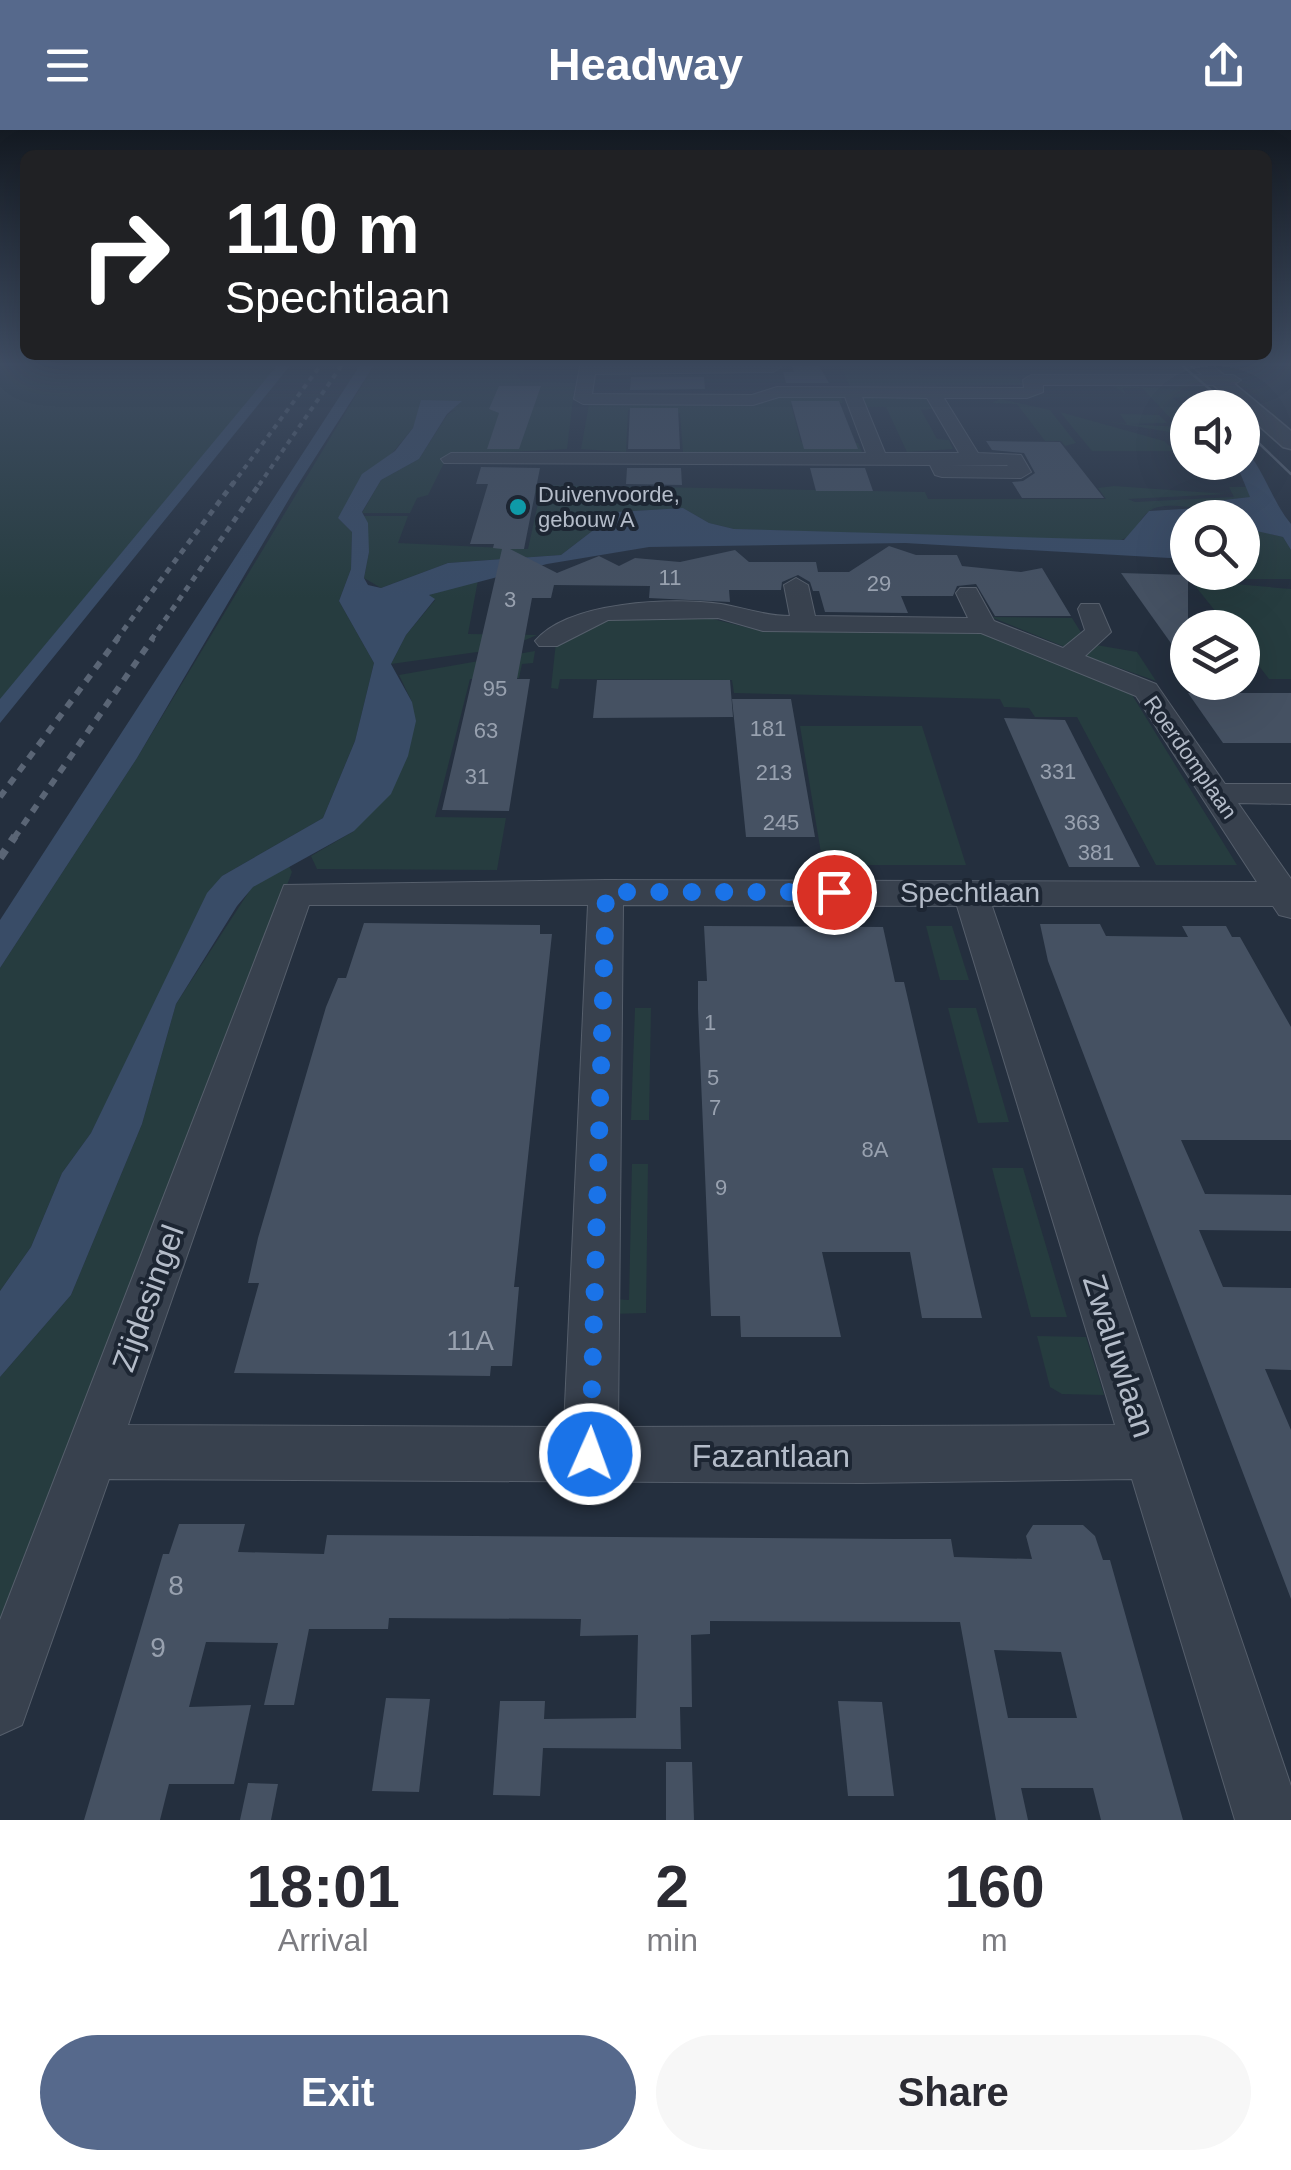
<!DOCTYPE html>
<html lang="en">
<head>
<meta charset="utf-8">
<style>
	:root { --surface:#fff; --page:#f7f7f7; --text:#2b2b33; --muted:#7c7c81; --accent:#56698c }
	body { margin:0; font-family:Helvetica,sans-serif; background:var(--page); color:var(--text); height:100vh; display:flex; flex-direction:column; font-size:38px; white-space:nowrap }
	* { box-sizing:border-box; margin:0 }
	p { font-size:32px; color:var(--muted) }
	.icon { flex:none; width:55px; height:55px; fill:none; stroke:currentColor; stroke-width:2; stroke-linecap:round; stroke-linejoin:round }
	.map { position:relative; height:1690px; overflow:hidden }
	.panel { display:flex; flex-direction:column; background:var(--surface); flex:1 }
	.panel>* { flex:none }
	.guide { position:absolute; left:20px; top:20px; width:1252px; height:210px; border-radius:15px; box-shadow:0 10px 40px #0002; background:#202124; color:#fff; overflow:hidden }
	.buttons { position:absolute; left:1170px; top:260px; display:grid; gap:20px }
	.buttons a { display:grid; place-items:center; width:90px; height:90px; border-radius:50%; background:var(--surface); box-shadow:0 10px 40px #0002; font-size:50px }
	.pin { position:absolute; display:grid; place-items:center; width:85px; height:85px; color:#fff; margin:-42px; border:5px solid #fff; border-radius:50%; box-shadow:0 2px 10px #0007 }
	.me { position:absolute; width:110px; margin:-55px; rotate:2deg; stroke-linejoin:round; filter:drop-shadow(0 0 8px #0008) }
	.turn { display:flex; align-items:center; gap:35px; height:210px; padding:0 40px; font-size:45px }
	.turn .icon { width:130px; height:130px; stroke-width:2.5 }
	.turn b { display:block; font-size:70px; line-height:85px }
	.eta { display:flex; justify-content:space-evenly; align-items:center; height:170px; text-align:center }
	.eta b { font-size:60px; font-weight:800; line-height:70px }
	.action { display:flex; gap:20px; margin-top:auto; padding:20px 40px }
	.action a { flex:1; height:115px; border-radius:60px; background:var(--accent); color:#fff; font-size:40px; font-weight:800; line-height:115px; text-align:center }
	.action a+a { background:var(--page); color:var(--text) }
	header { display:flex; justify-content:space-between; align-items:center; height:130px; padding:0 40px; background:var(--accent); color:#fff; font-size:45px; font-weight:800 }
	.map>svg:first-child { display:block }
</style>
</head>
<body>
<header><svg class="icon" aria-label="menu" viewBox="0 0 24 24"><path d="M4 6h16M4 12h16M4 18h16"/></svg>Headway<svg class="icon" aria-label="share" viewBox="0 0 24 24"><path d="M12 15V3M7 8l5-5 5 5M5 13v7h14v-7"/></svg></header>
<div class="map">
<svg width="1291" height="1690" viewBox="0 0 1291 1690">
	<rect width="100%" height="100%" fill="#242f3e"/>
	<g fill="#263c3f">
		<polygon points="0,232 285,232 0,577"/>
		<polygon points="376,232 476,235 478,232 530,232 522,243 516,243 521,251 575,253 567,319 448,325 428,365 417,368 410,383 362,383 381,350 419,329 448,284 456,280 418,284 413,298 338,388 352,402 351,439 339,471 374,533 355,611 323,688 222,746 91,1003 62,1043 31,1117 0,1161 0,838 137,628"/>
		<polygon points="852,232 911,232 921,247 1017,247 1023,255 850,257 841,235"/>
		<polygon points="1112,255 1195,261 1213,277 1200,277 1188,267 1173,268 1187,281 1187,328 1171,311 1176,310 1169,302 1104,291 1127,294 1120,284 1159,285 1167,293 1129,294 1179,297 1142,258 1123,258 1125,264"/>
		<polygon points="779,264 839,264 843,273 791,275 801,312 858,313 862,322 683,322 680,283 628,280 626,322 581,319 589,274"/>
		<polygon points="860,264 923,264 932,279 921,280 937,309 949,310 953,319 907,322 886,277 865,277"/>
		<polygon points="1000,269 1050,280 1076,313 1065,316 1061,311 1045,311 1017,274 992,273"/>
		<polygon points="1060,282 1164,311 1175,321 1092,321"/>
		<path d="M536,355L925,362L928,369H1106L1098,358L1114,356L1227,364L1128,369L1135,372L1234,367L1229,357H1247L1251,367L1199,373L1202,378C1188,378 1164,372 1151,380C1135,390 1138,409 1115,411L734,399L709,393L683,378L617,382L561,425L448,433L381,458L364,448L369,422L364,386H408L398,413L528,419L540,364L534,363Z"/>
		<polygon points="1252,399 1283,407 1291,420 1291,449 1230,449 1217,443 1242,442 1243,408"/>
		<polygon points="1172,427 1187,429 1188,442 1200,443 1212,452 1291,459 1291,549 1269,549 1243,515 1242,498 1228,497"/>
		<polygon points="478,450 468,504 537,505 506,518 391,534 406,505 435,470 429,465"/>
		<polygon points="991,487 1072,488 1082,504 1065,517"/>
		<polygon points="615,488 709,488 757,500 980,501 1129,560 1237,735 1156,735 1077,587 1035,587 1029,578 1004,577 1000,569 734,563 732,550 560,549 558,559 551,558 556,512"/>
		<polygon points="1096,515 1137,522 1156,551 1083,525"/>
		<polygon points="535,521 533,533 522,534 519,548 470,549 435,687 506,688 497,740 317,739 311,726 354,701 412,572 399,545"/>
		<polygon points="800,596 922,596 966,735 823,735"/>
		<polygon points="289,736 292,742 0,1508 0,1247 71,1165 142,994 176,874 252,757"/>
		<polygon points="926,796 952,796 969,850 940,850"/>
		<polygon points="635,878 651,878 649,990 631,990"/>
		<polygon points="948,878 976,878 1009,992 978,993"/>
		<polygon points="632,1034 648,1034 646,1183 611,1184 612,1169 629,1170"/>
		<polygon points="992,1038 1023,1038 1067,1187 1031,1187"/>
		<polygon points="1037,1206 1086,1207 1104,1265 1062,1264 1050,1257"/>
	</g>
	<g fill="#394c67">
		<polygon points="280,232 293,232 0,593 0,569"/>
		<polygon points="362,232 376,232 292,364 137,628 0,838 0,790"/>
		<path d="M421,270L462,271L447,284L419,329L381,350L362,382L368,393L369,422L364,448L368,455L381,458L448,433L561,425L617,382L683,378L709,393L734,399L1124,410L1149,381L1200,378L1198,373L1250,367L1236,333L1242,332L1243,317C1265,340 1271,370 1291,394V420L1283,407L1252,400L1243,408L1242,388H1188L1187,429L905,413L649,417L547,434L429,465L435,469L406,505L391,534L412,572L416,591L408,626L391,664L354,701L253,757L237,776L176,874L142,994L71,1165L0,1247V1161L31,1117L62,1043L91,1003L207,763L222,746L323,688L355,611L374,533L339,471L351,439L352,402L338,388L362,344L395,321L413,298Z"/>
	</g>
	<g fill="#455162" fill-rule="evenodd">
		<polygon points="790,232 817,232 829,253 786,253 783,242 794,242"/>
		<polygon points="631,247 704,247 705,259 630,260"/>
		<polygon points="499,256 541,256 519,319 487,319 499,283 489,279"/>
		<polygon points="791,271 839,271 858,319 804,319"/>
		<polygon points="630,278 678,278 680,319 628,319"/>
		<polygon points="986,311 1060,312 1104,368 1022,368 1012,352 1023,351 1035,343 1024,323 992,320"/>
		<polygon points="481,337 540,338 524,419 510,419 557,443 599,426 619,436 635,428 680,432 735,420 749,432 816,432 818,442 849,442 889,416 916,425 957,425 962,436 1021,442 1042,438 1071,486 995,486 976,454 957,456 953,466 901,466 908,483 825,482 819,461 813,461 810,452 798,445 782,452 781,460 729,460 730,472 649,468 650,456 554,455 551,468 532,468 517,549 530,549 509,681 442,680 502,419 493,418 494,414 470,414 488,354 476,354"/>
		<polygon points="627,338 681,338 682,355 626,354"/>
		<polygon points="810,338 865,338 873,361 816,361"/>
		<polygon points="1121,443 1188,445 1188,537 1148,481"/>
		<polygon points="597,550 730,550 733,587 593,588"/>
		<polygon points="1188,563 1291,563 1291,613 1223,613"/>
		<polygon points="732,569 791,569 815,707 746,707"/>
		<polygon points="1004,588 1065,590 1140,737 1069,737"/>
		<polygon points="364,793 540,795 540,804 552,804 514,1157 519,1157 512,1236 491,1236 490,1246 234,1243 259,1153 248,1153 258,1108 326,877 338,848 346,848"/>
		<polygon points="1040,794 1100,794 1106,806 1188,807 1182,796 1226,796 1232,807 1240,807 1291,897 1291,1010 1181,1010 1205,1064 1291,1065 1291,1101 1199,1100 1223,1157 1291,1158 1291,1240 1265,1239 1291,1300 1291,1469 1048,831"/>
		<polygon points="704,796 883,797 895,852 904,852 982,1188 922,1188 910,1122 822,1122 841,1207 741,1207 740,1186 711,1186 698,879 698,851 707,851"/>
		<path d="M179,1394H245L238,1422L324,1424L327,1405L897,1409H951L954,1427L1032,1429L1026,1406L1033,1395H1083L1095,1406L1103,1430H1110L1183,1690H1101L1093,1658H1021L1028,1690H996L960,1492L710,1491V1504L691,1505L692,1577H680L681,1619L543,1618L540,1666L493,1665L500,1571H545L544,1589L636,1588L638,1505L580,1506L581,1489L389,1488L388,1499H309L294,1575H264L278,1513L206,1512L189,1577L251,1575L234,1654H169L160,1690H84L163,1424H169ZM994,1520L1061,1522L1077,1588H1008Z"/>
		<polygon points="386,1568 430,1569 419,1662 372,1661"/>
		<polygon points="838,1571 882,1572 894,1666 848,1666"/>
		<polygon points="666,1632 692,1632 694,1690 666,1690"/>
		<polygon points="248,1653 278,1654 271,1690 240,1690"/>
	</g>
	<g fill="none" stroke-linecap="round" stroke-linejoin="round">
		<defs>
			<g id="minor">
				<path d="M581,232H773L781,237L773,242L595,244L592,264L752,265L777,257L1024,258L1023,250L1031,245H1233L1241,250L1233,255H1043V262L1027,268H944L978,323L1021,325L1031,342L1021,348L942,347L935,345L930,335L444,333L441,329L451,323H866L845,267H779L753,275L583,274L574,269ZM862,267L927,268L959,323H885ZM949,335H1007L1008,336Z"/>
				<path d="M796,448L808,455L815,486L968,488L956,463L960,458H976L994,491L1063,518L1085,500L1078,479L1081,474H1099L1111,502L1085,526L1156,554L1225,654H1291V674L1238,673L1291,749V788L1279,785L1273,776H992L1291,1656V1690H1235L1132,1349L862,1353L109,1349L22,1595L0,1605V1490L284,755L606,750L1257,752L1136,566L981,503L763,501L718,488L608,490L557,516H539L535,511C568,471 673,467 721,474C745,478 765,486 790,486L784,455ZM309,775H588L564,1297L128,1295ZM623,775L957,776L1115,1295L618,1297Z"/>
			</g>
			<polygon id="tertiary" points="1188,232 1208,232 1291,301 1291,319 1283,317"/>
		</defs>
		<use href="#minor" stroke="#565f6c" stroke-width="2"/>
		<use href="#tertiary" stroke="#565f6c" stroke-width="3"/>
		<use href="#minor" fill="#38414e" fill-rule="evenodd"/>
		<use href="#tertiary" fill="#38414e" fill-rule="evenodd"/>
		<g stroke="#5a6575" stroke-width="2.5">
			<polyline points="1178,232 1232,278"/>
			<polyline points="1242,297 1291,344"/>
		</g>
		<g stroke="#5a6575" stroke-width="4" stroke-dasharray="5 5" stroke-linecap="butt">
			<polyline points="232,355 323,232"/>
			<polyline points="259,355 344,232"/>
		</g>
		<g stroke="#5a6575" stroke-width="5" stroke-dasharray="6 6" stroke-linecap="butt">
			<polyline points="116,510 234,352"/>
			<polyline points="151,510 261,352"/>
		</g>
		<g stroke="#5a6575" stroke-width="6" stroke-dasharray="8 8" stroke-linecap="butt">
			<polyline points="0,667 118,508"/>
			<polyline points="14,708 153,508"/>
		</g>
		<polyline stroke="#5a6575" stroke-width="8" stroke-dasharray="10 10" stroke-linecap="butt" points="0,728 15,706"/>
	</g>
	<linearGradient id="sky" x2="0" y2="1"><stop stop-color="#141a22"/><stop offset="0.5" stop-color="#3f4d63"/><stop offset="1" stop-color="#3f4d63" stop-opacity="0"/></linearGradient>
	<rect width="1291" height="468" fill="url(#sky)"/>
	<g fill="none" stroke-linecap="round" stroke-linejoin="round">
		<polyline stroke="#1a73e8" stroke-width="18" stroke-dasharray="0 32.4" points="590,1324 606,762 834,762"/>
	</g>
	<circle fill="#0f9aa8" stroke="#1d2633" stroke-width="4" cx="518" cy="377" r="10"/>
	<g text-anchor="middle" stroke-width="8" stroke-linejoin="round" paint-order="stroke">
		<g font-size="22" fill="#b4bcc9" stroke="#1d2633" text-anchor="start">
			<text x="538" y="372">Duivenvoorde,<tspan x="538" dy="25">gebouw A</tspan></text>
		</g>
		<g font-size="22" fill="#98a1af">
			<text x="670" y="455">11</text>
			<text x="879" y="461">29</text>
			<text x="510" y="477">3</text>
			<text x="495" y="566">95</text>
			<text x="768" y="606">181</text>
			<text x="486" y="608">63</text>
			<text x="1058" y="649">331</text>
			<text x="774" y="650">213</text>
			<text x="477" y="654">31</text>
			<text x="781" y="700">245</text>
			<text x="1082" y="700">363</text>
			<text x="1096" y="730">381</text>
			<text x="710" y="900">1</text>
			<text x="713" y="955">5</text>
			<text x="715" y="985">7</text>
			<text x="875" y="1027">8A</text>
			<text x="721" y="1065">9</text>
		</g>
		<g font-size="22" fill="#b4bcc9" stroke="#1d2633">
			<text transform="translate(1191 627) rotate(55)" y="8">Roerdomplaan</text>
		</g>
		<g font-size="28" fill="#b4bcc9" stroke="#1d2633">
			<text x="970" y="772">Spechtlaan</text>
		</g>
		<g font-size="28" fill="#98a1af">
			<text x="470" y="1220">11A</text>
			<text x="176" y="1465">8</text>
			<text x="158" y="1527">9</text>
		</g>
		<g font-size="32" fill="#b4bcc9" stroke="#1d2633">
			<text transform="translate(148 1168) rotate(-70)" y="11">Zijdesingel</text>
			<text transform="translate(1119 1226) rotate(72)" y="11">Zwaluwlaan</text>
			<text x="771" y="1337">Fazantlaan</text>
		</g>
	</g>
</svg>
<div class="buttons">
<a><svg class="icon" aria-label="sound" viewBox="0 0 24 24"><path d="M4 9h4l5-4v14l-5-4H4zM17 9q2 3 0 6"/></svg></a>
<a><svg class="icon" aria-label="search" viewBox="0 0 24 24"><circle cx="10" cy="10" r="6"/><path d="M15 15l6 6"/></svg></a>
<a><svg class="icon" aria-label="layers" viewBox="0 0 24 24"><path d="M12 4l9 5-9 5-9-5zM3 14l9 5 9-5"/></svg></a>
</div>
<div class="pin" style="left:834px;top:762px;background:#d93025"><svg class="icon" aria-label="arrive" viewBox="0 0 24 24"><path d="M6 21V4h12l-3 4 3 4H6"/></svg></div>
<svg class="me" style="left:590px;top:1324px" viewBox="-20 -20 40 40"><circle r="17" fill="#1a73e8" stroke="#fff" stroke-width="3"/><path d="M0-11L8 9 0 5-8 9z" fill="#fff"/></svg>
<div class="guide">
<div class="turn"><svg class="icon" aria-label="right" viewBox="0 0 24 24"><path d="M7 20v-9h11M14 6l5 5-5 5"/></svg><div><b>110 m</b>Spechtlaan</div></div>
</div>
</div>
<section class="panel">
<div class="eta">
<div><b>18:01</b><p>Arrival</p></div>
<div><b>2</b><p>min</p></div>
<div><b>160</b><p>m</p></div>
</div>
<div class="action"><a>Exit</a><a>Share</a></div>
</section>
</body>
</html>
